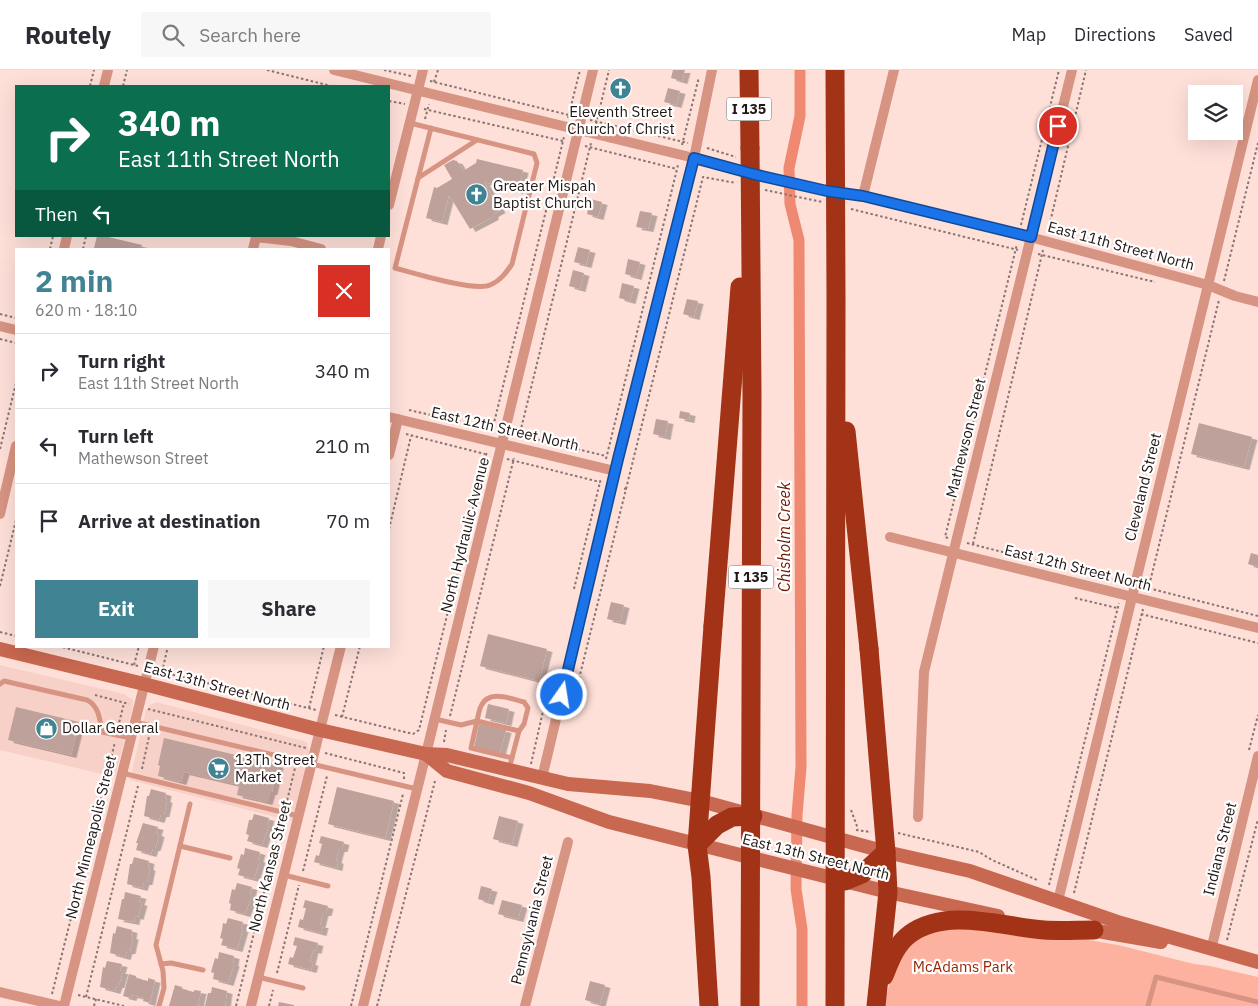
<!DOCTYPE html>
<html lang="en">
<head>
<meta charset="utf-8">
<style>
	:root { --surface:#fff; --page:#f7f7f7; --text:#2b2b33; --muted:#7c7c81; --line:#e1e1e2; --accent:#408493 }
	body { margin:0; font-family:"IBM Plex Sans",sans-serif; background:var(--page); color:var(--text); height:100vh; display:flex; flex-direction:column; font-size:19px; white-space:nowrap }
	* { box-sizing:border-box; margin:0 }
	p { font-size:16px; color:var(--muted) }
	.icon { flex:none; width:28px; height:28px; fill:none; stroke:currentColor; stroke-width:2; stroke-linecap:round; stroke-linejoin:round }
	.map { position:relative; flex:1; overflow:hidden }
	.panel { position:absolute; left:15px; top:178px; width:375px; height:400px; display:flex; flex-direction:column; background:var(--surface); border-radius:0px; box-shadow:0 5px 20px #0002 }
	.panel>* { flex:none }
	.top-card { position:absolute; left:15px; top:15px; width:375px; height:152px; border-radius:0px; box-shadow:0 5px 20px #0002; background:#0b6e4f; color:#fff; overflow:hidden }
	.fabs { position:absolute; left:1188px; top:15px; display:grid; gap:10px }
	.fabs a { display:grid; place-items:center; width:55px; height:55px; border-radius:0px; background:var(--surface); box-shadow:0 5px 20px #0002; font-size:25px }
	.pin { position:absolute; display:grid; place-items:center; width:42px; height:42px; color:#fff; margin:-21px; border:2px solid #fff; border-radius:50%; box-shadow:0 1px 5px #0007 }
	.me { position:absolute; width:55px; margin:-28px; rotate:13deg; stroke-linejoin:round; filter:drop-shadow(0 0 4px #0008) }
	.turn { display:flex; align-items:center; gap:18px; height:105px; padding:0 20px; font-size:22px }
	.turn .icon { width:65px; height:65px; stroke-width:2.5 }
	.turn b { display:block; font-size:35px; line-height:42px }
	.then { display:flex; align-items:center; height:48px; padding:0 20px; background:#0003; gap:10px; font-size:19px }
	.round { display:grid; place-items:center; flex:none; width:52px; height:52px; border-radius:0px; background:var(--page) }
	.summary { display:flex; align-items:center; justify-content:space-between; height:85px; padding:0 20px }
	h1 { font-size:30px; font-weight:800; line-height:38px; color:var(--accent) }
	.primary-button { display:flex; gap:10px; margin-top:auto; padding:10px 20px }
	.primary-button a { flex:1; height:58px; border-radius:0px; background:var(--accent); color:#fff; font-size:20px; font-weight:800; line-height:58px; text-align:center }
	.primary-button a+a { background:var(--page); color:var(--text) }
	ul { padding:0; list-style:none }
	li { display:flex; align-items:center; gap:15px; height:75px; padding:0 20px; border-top:1px solid var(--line) }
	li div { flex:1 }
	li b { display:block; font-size:19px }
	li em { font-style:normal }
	header { display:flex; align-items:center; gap:30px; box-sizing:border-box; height:70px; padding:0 25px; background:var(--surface); border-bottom:1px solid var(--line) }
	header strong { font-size:24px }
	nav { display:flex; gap:28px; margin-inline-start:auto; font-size:18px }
	.search { width:350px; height:45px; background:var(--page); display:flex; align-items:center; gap:12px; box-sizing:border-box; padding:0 18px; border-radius:0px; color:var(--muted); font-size:19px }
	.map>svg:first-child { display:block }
</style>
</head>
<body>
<header>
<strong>Routely</strong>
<div class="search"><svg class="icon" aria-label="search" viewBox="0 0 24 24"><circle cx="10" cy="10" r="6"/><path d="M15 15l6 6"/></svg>Search here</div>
<nav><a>Map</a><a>Directions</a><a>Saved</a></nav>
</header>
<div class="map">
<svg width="1258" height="936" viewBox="0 0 1258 936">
	<defs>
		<filter id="shadow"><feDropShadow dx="5.5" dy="3" stdDeviation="0" flood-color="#0004"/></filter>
	</defs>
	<rect width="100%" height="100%" fill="#fee0d9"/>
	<g fill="#f7d1c8">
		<polygon points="0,595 124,624 133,630 133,635 115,707 0,680"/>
		<polygon points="156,632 307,672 309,681 292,751 130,710 146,640 150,635"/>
	</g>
	<polygon fill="#fdb29f" points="958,857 1083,869 1118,875 1194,894 1210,896 1258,907 1258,936 884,936 894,895 917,867"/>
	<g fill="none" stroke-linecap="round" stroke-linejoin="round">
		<polyline stroke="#ef8971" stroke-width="11" points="800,0 800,46 789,98 790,134 799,170 801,697 797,745 796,819 802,859 802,936"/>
	</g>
	<g fill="#bda19a" filter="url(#shadow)">
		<polygon points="673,0 685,0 682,11 671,8"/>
		<polygon points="668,18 680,21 676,35 664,32"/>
		<polygon points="477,89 523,100 518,121 484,112 500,140 493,144 493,147 470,159 449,125 442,152 426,148 434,117 437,118 452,109 444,95 453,90 457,91 463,101 476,93"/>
		<polygon points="590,129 602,132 598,147 587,144"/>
		<polygon points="640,141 652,143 648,159 636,157"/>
		<polygon points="97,166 104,166 142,175 141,179 94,178"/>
		<polygon points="578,177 590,180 586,195 574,192"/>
		<polygon points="628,189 640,192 636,207 625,204"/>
		<polygon points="573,200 584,203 580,219 569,216"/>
		<polygon points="622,213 634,216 630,231 619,228"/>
		<polygon points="687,229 698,231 694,247 683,244"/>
		<polygon points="680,341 690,343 689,350 679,348"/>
		<polygon points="656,349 668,351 665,367 653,364"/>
		<polygon points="1199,353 1252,367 1244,397 1191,384"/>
		<polygon points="1251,483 1258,485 1258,497 1248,494"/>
		<polygon points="611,532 624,535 620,552 607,549"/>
		<polygon points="488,564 547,579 539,611 480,596"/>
		<polygon points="488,634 509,639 506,653 485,648"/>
		<polygon points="16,637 79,652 71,685 8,670"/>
		<polygon points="479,654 506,660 500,683 474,678"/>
		<polygon points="164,668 278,695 272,722 270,722 267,732 237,725 239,715 184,702 181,712 158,706 160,696 158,695"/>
		<polygon points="337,717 394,731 385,768 328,754"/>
		<polygon points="151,719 166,723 165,729 167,730 164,744 161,744 159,750 144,746 147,726 149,726"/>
		<polygon points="254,744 269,748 267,755 269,755 262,775 247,771 249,765 246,764 249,750 252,750"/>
		<polygon points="499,746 518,751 512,774 493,769"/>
		<polygon points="143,753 158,757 156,763 159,764 157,772 155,778 153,778 151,784 136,780 138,773 136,773"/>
		<polygon points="321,766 344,772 342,779 339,779 336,790 338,791 337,798 314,792 316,785 319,786 322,774 319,773"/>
		<polygon points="245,778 260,782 258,789 260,790 254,809 238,805 240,799 237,798 241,784 244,785"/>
		<polygon points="134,787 149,791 148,797 150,798 147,812 144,812 142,818 127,814 130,794 132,794"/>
		<polygon points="237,813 252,817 250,824 252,825 245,844 230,840 231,834 229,833 232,819 235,820"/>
		<polygon points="481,816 492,819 488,832 478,829"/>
		<polygon points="125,822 141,826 139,832 142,833 138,847 135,846 134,852 118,849 122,829 124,829"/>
		<polygon points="305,830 328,836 326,843 323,843 320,855 323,855 321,863 298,857 300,849 303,850 306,838 303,838"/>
		<polygon points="502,830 522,835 518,849 498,844"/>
		<polygon points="228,848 243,852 241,859 243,859 237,879 221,875 223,869 220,868 222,860 223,853 226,854"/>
		<polygon points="117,856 132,860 131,866 133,867 130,881 127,881 125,887 110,883 113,863 115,864"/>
		<polygon points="295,867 318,873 316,881 313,880 310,892 313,893 311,900 288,894 290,887 293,888 297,876 293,875"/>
		<polygon points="219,882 234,886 233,893 234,894 228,913 213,909 214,903 211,902 215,888 218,889"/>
		<polygon points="107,891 122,894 120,901 123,901 119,915 117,915 115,921 100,917 103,897 105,898"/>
		<polygon points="129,904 136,906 136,908 148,911 148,908 155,910 150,933 143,931 144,928 132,925 131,928 123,926"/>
		<polygon points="590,911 605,915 600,934 585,930"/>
		<polygon points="175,915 182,917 182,919 194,922 194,920 201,921 198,936 169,936"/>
		<polygon points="212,917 227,921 225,936 205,936 208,923 211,923"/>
		<polygon points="279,932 294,935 294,936 278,936"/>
	</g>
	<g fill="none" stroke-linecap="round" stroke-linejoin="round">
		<g stroke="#887570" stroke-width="2" stroke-dasharray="2.5 2.5" stroke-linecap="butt">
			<polyline points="267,0 331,16"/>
			<polyline points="384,0 411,6"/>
			<polyline points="430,11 569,45"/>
			<polyline points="434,12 438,0"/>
			<polyline points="90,16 94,0"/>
			<polyline points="123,16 127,0"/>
			<polyline points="389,31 405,34"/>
			<polyline points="424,39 563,71"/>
			<polyline points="568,48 580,0"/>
			<polyline points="425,49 429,34"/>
			<polyline points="590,50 688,73"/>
			<polyline points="596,54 609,0"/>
			<polyline points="682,75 699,7"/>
			<polyline points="585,76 677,99"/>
			<polyline points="707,78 736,87"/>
			<polyline points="765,120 822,132"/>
			<polyline points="851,139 1018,180"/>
			<polyline points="1021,155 1059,0"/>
			<polyline points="1048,161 1086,0"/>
			<polyline points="50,179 53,166"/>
			<polyline points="83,179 86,166"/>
			<polyline points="1038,184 1155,212"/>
			<polyline points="1224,211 1258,73"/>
			<polyline points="0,244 16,248"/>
			<polyline points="0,269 16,273"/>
			<polyline points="409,340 492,359"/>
			<polyline points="492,361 564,67"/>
			<polyline points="406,364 485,384"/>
			<polyline points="514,364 606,386"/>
			<polyline points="519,367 591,73"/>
			<polyline points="0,379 16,313"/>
			<polyline points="507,389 600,412 601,408"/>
			<polyline points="606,389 678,95"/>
			<polyline points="626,419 703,107 736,113"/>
			<polyline points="389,459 411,366"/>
			<polyline points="948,468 945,467 1017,174"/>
			<polyline points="967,473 1125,513"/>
			<polyline points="973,474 1043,180"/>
			<polyline points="0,516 16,450"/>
			<polyline points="1144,517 1258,546"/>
			<polyline points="574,519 600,412"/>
			<polyline points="1148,520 1219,230"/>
			<polyline points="1075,528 1117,538"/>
			<polyline points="1141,544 1258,573"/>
			<polyline points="0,562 16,566"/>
			<polyline points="58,576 138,596"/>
			<polyline points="134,595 139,576"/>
			<polyline points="158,601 316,640"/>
			<polyline points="162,602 168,576"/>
			<polyline points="95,625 129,634"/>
			<polyline points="573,633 626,419 622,418"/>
			<polyline points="309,638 324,576"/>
			<polyline points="148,639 306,678"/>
			<polyline points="335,645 413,664 419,660 487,381"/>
			<polyline points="450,646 514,388"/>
			<polyline points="342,647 360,576"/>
			<polyline points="118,657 124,633"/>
			<polyline points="444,672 446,660"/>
			<polyline points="1249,680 1258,645"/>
			<polyline points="325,683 404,703 404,709"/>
			<polyline points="531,694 546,628"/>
			<polyline points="142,699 150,662"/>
			<polyline points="286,735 295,698"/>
			<polyline points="851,740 858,759"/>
			<polyline points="856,760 871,762"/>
			<polyline points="898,763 979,782 992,790 1037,810"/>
			<polyline points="303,801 327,706"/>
			<polyline points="1049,815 1119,533"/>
			<polyline points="1074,823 1143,539"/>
			<polyline points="1227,870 1258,749"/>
			<polyline points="277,903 299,815"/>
			<polyline points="52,924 115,672"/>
			<polyline points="78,925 124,936"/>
			<polyline points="86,927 138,716"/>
			<polyline points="94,936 96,929"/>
			<polyline points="236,936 282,749"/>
			<polyline points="269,936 273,920"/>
			<polyline points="351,936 403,724"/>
			<polyline points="377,936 435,711"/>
		</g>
		<g stroke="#d79483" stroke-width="5">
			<path d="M410,53L534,84L537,93L512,194C506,203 500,211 490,215C475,222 413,203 395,198L431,58"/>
			<polyline points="418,108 477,70"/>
			<path d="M0,614L4,611L87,630C99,636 100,650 102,662L131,668"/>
			<path d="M435,649L461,655L477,651C478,647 479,640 481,636C489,619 511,629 524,632L528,638L524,654L519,661L509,699"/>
			<polyline points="135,652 417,719"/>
			<polyline points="512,688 471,678 477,651 519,661"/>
			<polyline points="122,703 298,746"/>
			<polyline points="180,776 230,788"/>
			<polyline points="284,805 328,816"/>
			<polyline points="161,894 171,893 203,900"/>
			<polyline points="258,907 303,918"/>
			<polyline points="159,936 164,918 163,901 156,875 190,734"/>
			<polyline points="1148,936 1156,907 1258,932"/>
		</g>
		<g stroke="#d79483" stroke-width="10">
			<polyline points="334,0 694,88 753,104 827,121 863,126 1019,164 1208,215 1235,226 1258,232"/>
			<polyline points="104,16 108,0"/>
			<polyline points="863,126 894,0"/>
			<polyline points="389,135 423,0"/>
			<polyline points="64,179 67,166"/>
			<polyline points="253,179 256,167 291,171 321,179"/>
			<polyline points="378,179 381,166"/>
			<polyline points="0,256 16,260"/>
			<polyline points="389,347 615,401"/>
			<polyline points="389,385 398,349"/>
			<polyline points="0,444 16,376"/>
			<polyline points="890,467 1258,558"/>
			<polyline points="542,708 615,401 694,88 712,0"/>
			<polyline points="918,747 924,602 1072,0"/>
			<polyline points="1058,831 1258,10"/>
			<polyline points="1211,880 1258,686"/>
			<polyline points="0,922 60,936"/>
			<polyline points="64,936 154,576"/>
			<polyline points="251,936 341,576"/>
			<polyline points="363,936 426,684 593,0"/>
			<polyline points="525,936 568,772"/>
		</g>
		<g stroke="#c96850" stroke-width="14">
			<polyline points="0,579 144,614 320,660 426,684 447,685 568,714 650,721 701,731 886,782 970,801 1121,853 1258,892"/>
			<polyline points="426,684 447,701 529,723 609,752 888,822 998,846"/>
			<polyline points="1086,859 1161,872"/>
		</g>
		<g stroke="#a23317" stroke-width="19">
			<polyline points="749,0 750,78"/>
			<polyline points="869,579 886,782 888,822 876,936"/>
			<polyline points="697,775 717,755 732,747 753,746"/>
			<polyline points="845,811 862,804 886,782"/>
			<path d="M884,906C890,891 896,874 910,864C948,837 1002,857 1044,860C1061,861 1077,860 1094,860"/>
			<polyline points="709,936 701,807 697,775 713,556"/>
		</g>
		<g stroke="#a23317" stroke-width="19">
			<polyline points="750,78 752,324 750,936"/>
			<polyline points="846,361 869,579"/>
			<polyline points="713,556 740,217"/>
			<polyline points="835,936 836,228 835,0"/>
		</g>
	</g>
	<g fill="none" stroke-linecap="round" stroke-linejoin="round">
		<defs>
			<polyline id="route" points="562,625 618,389 694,88 753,104 827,121 863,126 1031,167 1058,56"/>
		</defs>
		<use href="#route" stroke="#114b97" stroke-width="12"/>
		<use href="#route" stroke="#1a73e8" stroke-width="9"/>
	</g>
	<defs>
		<symbol id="church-disc" viewBox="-11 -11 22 22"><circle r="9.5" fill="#408493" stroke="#fff"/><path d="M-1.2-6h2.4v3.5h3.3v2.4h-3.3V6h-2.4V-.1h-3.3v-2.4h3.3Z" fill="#fff"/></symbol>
		<symbol id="shop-disc" viewBox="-11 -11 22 22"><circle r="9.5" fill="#408493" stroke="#fff"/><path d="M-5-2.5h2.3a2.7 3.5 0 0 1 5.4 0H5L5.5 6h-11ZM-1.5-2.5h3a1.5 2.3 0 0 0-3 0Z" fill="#fff"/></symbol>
		<symbol id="supermarket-disc" viewBox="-11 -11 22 22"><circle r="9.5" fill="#408493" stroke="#fff"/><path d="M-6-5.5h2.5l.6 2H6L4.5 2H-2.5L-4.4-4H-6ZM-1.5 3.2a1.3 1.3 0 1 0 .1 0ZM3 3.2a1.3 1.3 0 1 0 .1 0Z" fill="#fff"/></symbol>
	</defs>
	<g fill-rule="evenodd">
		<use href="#church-disc" x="608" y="6" width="25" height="25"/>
		<use href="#church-disc" x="464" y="112" width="25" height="25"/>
		<use href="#shop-disc" x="34" y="646" width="25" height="25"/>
		<use href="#supermarket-disc" x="206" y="686" width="25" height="25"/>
	</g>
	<g text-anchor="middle" stroke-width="4.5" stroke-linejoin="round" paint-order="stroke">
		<g fill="#fff" stroke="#645d5a" stroke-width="1">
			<rect x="726.5" y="27.5" width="45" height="23" rx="4"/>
			<rect x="728.5" y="495.5" width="45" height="23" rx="4"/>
		</g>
		<g font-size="14" font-weight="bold" fill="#211714">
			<text x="749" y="44">I 135</text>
			<text x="751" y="512">I 135</text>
		</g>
		<g font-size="15" fill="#211714" stroke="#fff" text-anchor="start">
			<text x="621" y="47" text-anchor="middle">Eleventh Street<tspan x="621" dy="17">Church of Christ</tspan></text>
			<text x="493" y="121">Greater Mispah<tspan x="493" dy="17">Baptist Church</tspan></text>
			<text x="62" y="663">Dollar General</text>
			<text x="235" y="695">13Th Street<tspan x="235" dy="17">Market</tspan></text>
		</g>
		<g font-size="15" fill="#211714" stroke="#fff">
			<text transform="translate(1121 176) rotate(15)" y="5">East 11th Street North</text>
			<text transform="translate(505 359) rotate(13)" y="5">East 12th Street North</text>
			<text transform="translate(966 368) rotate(-76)" y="5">Mathewson Street</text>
			<text transform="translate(1143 417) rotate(-76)" y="5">Cleveland Street</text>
			<text transform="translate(465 465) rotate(-76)" y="5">North Hydraulic Avenue</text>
			<text transform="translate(1078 498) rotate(14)" y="5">East 12th Street North</text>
			<text transform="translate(217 616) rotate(15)" y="5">East 13th Street North</text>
			<text transform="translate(91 767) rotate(-76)" y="5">North Minneapolis Street</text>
			<text transform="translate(1220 779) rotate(-76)" y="5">Indiana Street</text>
			<text transform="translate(816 787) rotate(14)" y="5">East 13th Street North</text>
			<text transform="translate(270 796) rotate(-76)" y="5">North Kansas Street</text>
			<text transform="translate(532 850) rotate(-76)" y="5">Pennsylvania Street</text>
		</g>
		<g font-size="15" fill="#9b2502" stroke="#fff">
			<text x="963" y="902">McAdams Park</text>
		</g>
		<g font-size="16" font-style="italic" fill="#701600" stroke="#fff">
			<text transform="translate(784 467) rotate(-90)" y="6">Chisholm Creek</text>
		</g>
	</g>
</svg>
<div class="fabs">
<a><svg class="icon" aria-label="layers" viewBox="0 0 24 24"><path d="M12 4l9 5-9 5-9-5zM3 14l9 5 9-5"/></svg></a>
</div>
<div class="pin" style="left:1058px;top:56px;background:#d93025"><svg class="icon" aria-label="arrive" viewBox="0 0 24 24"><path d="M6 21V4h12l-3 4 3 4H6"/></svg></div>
<svg class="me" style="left:562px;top:625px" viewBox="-20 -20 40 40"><circle r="17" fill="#1a73e8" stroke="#fff" stroke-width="3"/><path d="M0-11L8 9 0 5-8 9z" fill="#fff"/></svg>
<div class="top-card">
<div class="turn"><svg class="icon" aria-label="right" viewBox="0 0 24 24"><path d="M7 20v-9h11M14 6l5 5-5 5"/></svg><div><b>340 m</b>East 11th Street North</div></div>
<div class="then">Then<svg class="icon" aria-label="left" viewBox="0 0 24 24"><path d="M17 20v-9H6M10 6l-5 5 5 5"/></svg></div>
</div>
<section class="panel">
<div class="summary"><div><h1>2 min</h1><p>620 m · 18:10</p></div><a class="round" style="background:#d93025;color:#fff"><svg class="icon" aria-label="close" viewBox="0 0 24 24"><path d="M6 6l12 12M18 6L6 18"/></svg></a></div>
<ul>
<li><svg class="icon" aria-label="right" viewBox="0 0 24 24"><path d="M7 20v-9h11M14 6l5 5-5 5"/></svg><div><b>Turn right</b><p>East 11th Street North</p></div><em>340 m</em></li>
<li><svg class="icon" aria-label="left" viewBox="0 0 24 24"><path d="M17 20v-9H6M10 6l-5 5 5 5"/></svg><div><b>Turn left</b><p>Mathewson Street</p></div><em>210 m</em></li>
<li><svg class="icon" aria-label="arrive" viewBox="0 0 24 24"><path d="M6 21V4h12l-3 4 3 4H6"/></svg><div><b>Arrive at destination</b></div><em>70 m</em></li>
</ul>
<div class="primary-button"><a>Exit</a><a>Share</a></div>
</section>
</div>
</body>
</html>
